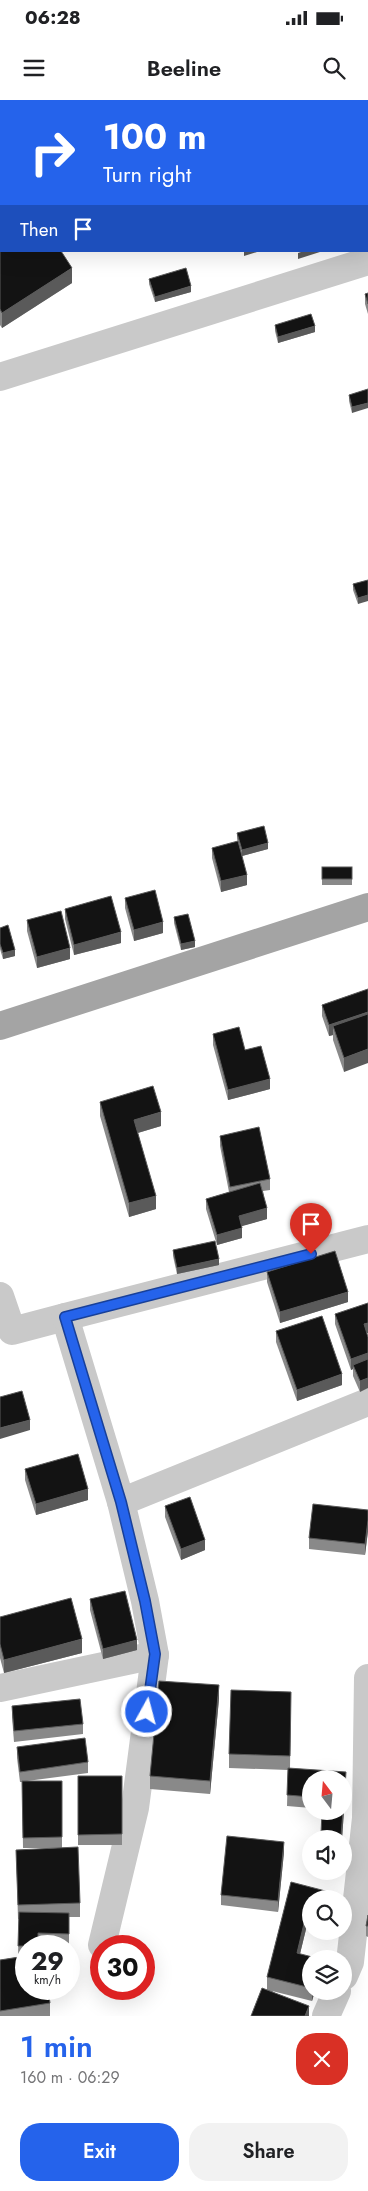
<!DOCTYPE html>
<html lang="en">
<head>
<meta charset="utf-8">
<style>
	:root { --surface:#fff; --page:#f2f2f2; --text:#202124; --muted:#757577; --accent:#2563eb }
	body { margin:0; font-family:Jost,sans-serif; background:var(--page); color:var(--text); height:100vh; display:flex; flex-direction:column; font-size:19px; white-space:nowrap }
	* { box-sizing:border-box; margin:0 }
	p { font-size:16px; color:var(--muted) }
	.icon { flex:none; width:28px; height:28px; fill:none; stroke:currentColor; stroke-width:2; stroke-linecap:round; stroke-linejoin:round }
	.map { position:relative; height:1916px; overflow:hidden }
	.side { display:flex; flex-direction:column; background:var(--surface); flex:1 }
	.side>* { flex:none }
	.hud { position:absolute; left:0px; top:0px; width:369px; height:152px; box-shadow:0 5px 20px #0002; background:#2563eb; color:#fff; overflow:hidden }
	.needle { width:32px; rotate:344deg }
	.controls { position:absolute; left:302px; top:1670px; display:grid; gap:10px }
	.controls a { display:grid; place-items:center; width:50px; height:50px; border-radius:50%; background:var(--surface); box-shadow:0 5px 20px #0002; font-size:25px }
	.speed { position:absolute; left:15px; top:1835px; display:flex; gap:10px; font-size:25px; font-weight:700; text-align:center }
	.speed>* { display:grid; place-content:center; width:65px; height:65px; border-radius:50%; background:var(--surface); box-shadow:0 5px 20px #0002; line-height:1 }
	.speed small { font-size:12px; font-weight:400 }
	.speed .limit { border:8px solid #d22; background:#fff; color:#111 }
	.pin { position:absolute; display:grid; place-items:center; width:42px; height:42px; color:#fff; margin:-51px -21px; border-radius:50% 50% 50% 0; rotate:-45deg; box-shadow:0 0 5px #0007 }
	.pin .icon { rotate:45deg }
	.me { position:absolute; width:55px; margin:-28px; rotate:7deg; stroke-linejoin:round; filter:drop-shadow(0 0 4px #0008) }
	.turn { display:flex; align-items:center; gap:18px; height:105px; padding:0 20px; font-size:22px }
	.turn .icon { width:65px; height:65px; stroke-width:2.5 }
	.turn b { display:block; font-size:35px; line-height:42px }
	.then { display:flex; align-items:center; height:48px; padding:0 20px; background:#0003; gap:10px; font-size:19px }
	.round { display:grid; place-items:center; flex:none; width:52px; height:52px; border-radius:20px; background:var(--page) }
	.headline { display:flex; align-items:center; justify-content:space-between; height:85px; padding:0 20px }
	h1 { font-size:30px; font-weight:600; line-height:38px; color:var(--accent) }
	.action { display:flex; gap:10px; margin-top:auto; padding:10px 20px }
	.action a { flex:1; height:58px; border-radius:20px; background:var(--accent); color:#fff; font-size:20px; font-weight:600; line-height:58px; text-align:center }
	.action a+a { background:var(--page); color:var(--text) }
	.status { display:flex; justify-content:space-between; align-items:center; height:35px; padding:0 25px; background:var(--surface); direction:ltr }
	.status svg { height:14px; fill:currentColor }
	header { display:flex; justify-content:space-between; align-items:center; height:65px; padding:0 20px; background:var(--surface); font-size:22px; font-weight:600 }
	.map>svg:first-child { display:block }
</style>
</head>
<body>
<div class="status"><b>06:28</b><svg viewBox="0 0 49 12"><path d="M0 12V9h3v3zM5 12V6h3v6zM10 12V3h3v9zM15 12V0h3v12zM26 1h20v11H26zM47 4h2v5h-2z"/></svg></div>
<header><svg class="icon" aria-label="menu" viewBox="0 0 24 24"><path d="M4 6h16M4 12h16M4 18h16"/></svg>Beeline<svg class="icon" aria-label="search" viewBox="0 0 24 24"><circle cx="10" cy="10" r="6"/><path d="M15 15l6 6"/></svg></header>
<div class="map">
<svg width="368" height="1916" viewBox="0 0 368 1916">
	<rect width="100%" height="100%" fill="#fff"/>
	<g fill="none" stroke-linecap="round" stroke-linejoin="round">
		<g stroke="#c9c9c9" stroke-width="28">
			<polyline points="0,0 1,0"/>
			<polyline points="0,277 368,161"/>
			<polyline points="0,1196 12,1231 65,1217 121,1402 145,1501 155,1555 135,1708 102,1845"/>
			<polyline points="65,1217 368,1139"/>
			<polyline points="121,1402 368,1302"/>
			<polyline points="0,1588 155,1555"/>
			<polyline points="344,1876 350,1862 366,1718 368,1578"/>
			<polyline points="326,1916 337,1891"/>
		</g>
		<polyline stroke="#a4a4a4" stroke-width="28" points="0,926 368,807"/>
	</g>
	<g fill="#898989">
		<polygon points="0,58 72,183 2,228 0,225"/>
		<polygon points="149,179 191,192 155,202 149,184"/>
		<polygon points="368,193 368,214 365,204 365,194"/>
		<polygon points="275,225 315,232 278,243 275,231"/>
		<polygon points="368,289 352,313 349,301 349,295"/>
		<polygon points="368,480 358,504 353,490 353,484"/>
		<polygon points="237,733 268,749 242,756 237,739"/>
		<polygon points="212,748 247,785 221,792 212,758"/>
		<rect x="322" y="767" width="30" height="18"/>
		<polygon points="125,798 163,833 134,841 125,808"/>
		<polygon points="65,809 121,843 74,855 65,819"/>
		<polygon points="174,817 195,847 181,850 174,823"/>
		<polygon points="27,820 70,859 37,868 27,831"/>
		<polygon points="0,828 15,856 3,859 0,849"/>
		<polygon points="368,889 344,972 333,940 333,935 329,936 322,916 322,905"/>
		<polygon points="213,934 245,950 270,989 228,1000 213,945"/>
		<polygon points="100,1002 161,1026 138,1033 156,1109 129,1117 100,1016"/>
		<polygon points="220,1036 270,1079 270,1090 263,1091 267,1119 241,1126 242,1138 217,1145 206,1109 206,1099 229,1092 220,1046"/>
		<polygon points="173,1150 219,1165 177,1174 173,1156"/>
		<polygon points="267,1172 348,1202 280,1223 267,1182"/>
		<polygon points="335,1214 367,1234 360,1292 353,1276 353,1269 351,1270 335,1224"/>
		<polygon points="276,1231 342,1285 297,1301 276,1242"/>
		<polygon points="25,1369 88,1400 36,1415 25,1380"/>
		<polygon points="165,1406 205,1450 181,1460 165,1417"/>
		<polygon points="368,1410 368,1431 365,1455 309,1449 309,1438"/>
		<polygon points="90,1499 137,1550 103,1559 90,1510"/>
		<polygon points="0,1517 82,1553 4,1573 0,1558"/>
		<polygon points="291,1592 290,1668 346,1682 342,1739 321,1739 321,1734 344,1711 311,1679 311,1708 287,1706 288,1670 229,1668 229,1654"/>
		<polygon points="219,1599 210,1694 150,1689 150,1676"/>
		<polygon points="12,1606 83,1624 83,1634 14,1642 12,1617"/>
		<polygon points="17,1647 88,1662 88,1673 27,1681 62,1681 62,1748 23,1748 22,1682 20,1682 17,1658"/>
		<rect x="78" y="1676" width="44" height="69"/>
		<polygon points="16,1750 80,1803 80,1817 69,1817 69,1845 38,1844 38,1846 26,1846 26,1889 50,1903 50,1916 0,1916 0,1860 23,1856 18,1856 19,1819 18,1819"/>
		<polygon points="284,1752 278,1812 221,1805 221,1795"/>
		<polygon points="291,1782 337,1799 311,1799 311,1826 307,1825 300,1854 311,1859 311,1891 315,1891 312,1901 272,1891 309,1916 267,1890 267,1877"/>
		<polygon points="368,1815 368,1837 366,1836 366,1826"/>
	</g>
	<g fill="#5a5a5a">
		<polygon points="328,0 358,0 358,1 324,1"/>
		<polygon points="244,151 260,151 244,156"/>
		<polygon points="304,151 323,151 298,159 298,153"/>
		<polygon points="72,168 72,183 2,228 2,213"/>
		<polygon points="191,186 191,192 155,202 155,197"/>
		<polygon points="315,226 315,232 278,243 278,237"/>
		<polygon points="368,303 368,308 352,313 352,307"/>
		<polygon points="368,495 368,501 358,504 358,498"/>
		<polygon points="268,743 268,749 242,756 242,750"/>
		<polygon points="247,775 247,785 221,792 221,781"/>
		<polygon points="163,822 163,833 134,841 134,830"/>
		<polygon points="121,832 121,843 74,855 74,845"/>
		<polygon points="195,841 195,847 181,850 181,844"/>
		<polygon points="70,848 70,859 37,868 37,857"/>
		<polygon points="15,850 15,856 3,859 3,853"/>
		<polygon points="368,912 368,922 333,926 333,935 329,936 329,925"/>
		<polygon points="368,949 368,963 344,972 344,958"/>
		<polygon points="270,979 270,989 228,1000 228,990"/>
		<polygon points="161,1012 161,1026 134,1034 134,1020"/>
		<polygon points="156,1096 156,1109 129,1117 129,1103"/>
		<polygon points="267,1108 267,1119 239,1127 239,1116"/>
		<polygon points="242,1128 242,1138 217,1145 217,1135"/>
		<polygon points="219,1159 219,1165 177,1174 177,1168"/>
		<polygon points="348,1192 348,1202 280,1223 280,1212"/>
		<polygon points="368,1223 368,1233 364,1235 364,1224"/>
		<polygon points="368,1253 368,1264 353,1265 353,1269 351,1270 351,1259"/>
		<polygon points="342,1274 342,1285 297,1301 297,1290"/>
		<polygon points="368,1278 368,1288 360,1292 360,1281"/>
		<polygon points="30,1320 30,1330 0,1339 0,1328"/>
		<polygon points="88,1389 88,1400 36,1415 36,1404"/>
		<polygon points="368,1420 368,1431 365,1455 365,1444"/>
		<polygon points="205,1440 205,1450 181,1460 181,1449"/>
		<polygon points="82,1539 82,1553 4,1573 4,1560"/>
		<polygon points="137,1540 137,1550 103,1559 103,1549"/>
		<polygon points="219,1585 219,1599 210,1694 210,1681"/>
		<polygon points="346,1672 346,1682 342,1739 341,1739"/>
		<polygon points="284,1742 284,1752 278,1812 278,1801"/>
		<polygon points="307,1811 307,1825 297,1866 297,1853"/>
		<polygon points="312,1891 315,1891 312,1901"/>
		<polygon points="309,1906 309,1916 305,1916"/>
	</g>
	<g fill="#131313" stroke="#5a5a5a">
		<polygon points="110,0 144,0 144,1 106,1"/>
		<polygon points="254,0 282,0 283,1 254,1"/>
		<polygon points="310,0 328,0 324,1 311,1"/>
		<polygon points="0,58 1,60 1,151 61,151 72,168 2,213 0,209"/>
		<polygon points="186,168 191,186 155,197 149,179"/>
		<polygon points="368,193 368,204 365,194"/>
		<polygon points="311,214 315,226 278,237 275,225"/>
		<polygon points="368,289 368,303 352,307 349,295"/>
		<polygon points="368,480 368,495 358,498 353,484"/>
		<polygon points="264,726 268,743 242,750 237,733"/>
		<polygon points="238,741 247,775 221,781 212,748"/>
		<rect x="322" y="767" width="30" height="12"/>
		<polygon points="155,790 163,822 134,830 125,798"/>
		<polygon points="111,796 121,832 74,845 65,809"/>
		<polygon points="61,811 70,848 37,857 27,820"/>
		<polygon points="188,814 195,841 181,844 174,817"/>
		<polygon points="8,825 15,850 3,853 0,844 0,828"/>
		<polygon points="368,889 368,912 329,925 322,905"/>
		<polygon points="368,914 368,949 344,958 333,926"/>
		<polygon points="239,927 245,950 261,946 270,979 228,990 213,934"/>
		<polygon points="153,986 161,1012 134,1020 156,1096 129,1103 100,1002"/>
		<polygon points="259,1027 270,1079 230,1087 220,1036"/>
		<polygon points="260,1083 267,1108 239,1116 242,1128 217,1135 206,1099"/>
		<polygon points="215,1141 219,1159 177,1168 173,1150"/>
		<polygon points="335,1151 348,1192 280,1212 267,1172"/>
		<polygon points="368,1203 368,1223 364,1224 368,1237 368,1253 351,1259 335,1214"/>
		<polygon points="322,1216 342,1274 297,1290 276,1231"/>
		<polygon points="368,1259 368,1278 360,1281 353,1265"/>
		<polygon points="22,1291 30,1320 0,1328 0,1297"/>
		<polygon points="78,1354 88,1389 36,1404 25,1369"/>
		<polygon points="190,1397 205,1440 181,1449 165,1406"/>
		<polygon points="313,1404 368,1410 368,1420 365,1444 309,1438"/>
		<polygon points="125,1491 137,1540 103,1549 90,1499"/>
		<polygon points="71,1498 82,1539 4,1560 0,1544 0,1517"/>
		<polygon points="159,1581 219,1585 210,1681 150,1676"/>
		<polygon points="231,1590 291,1592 290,1656 229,1654"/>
		<polygon points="80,1599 83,1624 14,1631 12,1606"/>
		<polygon points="85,1638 88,1662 20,1672 17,1647"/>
		<polygon points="288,1668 346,1672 344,1703 344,1679 311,1679 311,1697 287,1695"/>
		<polygon points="78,1676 122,1676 122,1734 78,1735"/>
		<polygon points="22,1681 62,1681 62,1737 23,1738"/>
		<polygon points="322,1711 343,1711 341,1736 321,1734"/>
		<polygon points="227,1736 284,1742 278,1801 221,1795"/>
		<polygon points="78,1747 80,1803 18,1805 16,1750"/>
		<polygon points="291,1782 337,1794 335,1799 311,1799 311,1812 307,1811 297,1853 320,1859 311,1859 311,1888 267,1877"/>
		<polygon points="19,1812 69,1813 69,1834 38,1833 38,1846 18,1846"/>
		<polygon points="368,1815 368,1826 366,1826"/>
		<polygon points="26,1856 26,1889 48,1889 50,1903 0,1911 0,1860"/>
		<polygon points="262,1888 309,1906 305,1916 251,1916"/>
	</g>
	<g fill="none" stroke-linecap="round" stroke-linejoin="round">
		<defs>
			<polyline id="route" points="147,1612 155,1554 145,1501 121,1402 65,1217 311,1154"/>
		</defs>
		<use href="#route" stroke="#184099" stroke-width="12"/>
		<use href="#route" stroke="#2563eb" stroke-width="9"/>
	</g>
</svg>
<div class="controls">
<a><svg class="needle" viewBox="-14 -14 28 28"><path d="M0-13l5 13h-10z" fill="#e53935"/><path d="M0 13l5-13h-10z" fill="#757577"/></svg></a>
<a><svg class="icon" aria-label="sound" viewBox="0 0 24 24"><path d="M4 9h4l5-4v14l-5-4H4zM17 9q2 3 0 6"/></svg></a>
<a><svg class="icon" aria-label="search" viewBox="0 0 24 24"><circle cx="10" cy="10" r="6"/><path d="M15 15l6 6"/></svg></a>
<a><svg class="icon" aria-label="layers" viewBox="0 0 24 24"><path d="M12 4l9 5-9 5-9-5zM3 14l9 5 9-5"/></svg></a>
</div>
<div class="speed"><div>29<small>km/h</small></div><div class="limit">30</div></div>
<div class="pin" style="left:311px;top:1154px;background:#d93025"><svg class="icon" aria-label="arrive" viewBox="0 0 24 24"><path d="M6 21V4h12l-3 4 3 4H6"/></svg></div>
<svg class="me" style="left:147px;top:1612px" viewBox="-20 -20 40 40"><circle r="17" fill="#2563eb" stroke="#fff" stroke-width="3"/><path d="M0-11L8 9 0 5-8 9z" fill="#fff"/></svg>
<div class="hud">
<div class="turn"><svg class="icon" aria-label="right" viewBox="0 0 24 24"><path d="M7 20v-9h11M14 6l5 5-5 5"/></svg><div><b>100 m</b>Turn right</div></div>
<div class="then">Then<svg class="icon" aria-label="arrive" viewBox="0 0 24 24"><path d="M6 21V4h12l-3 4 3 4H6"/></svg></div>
</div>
</div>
<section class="side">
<div class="headline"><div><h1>1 min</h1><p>160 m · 06:29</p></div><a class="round" style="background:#d93025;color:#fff"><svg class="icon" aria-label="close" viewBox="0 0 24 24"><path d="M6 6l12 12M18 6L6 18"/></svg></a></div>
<div class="action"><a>Exit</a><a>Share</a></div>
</section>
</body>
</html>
